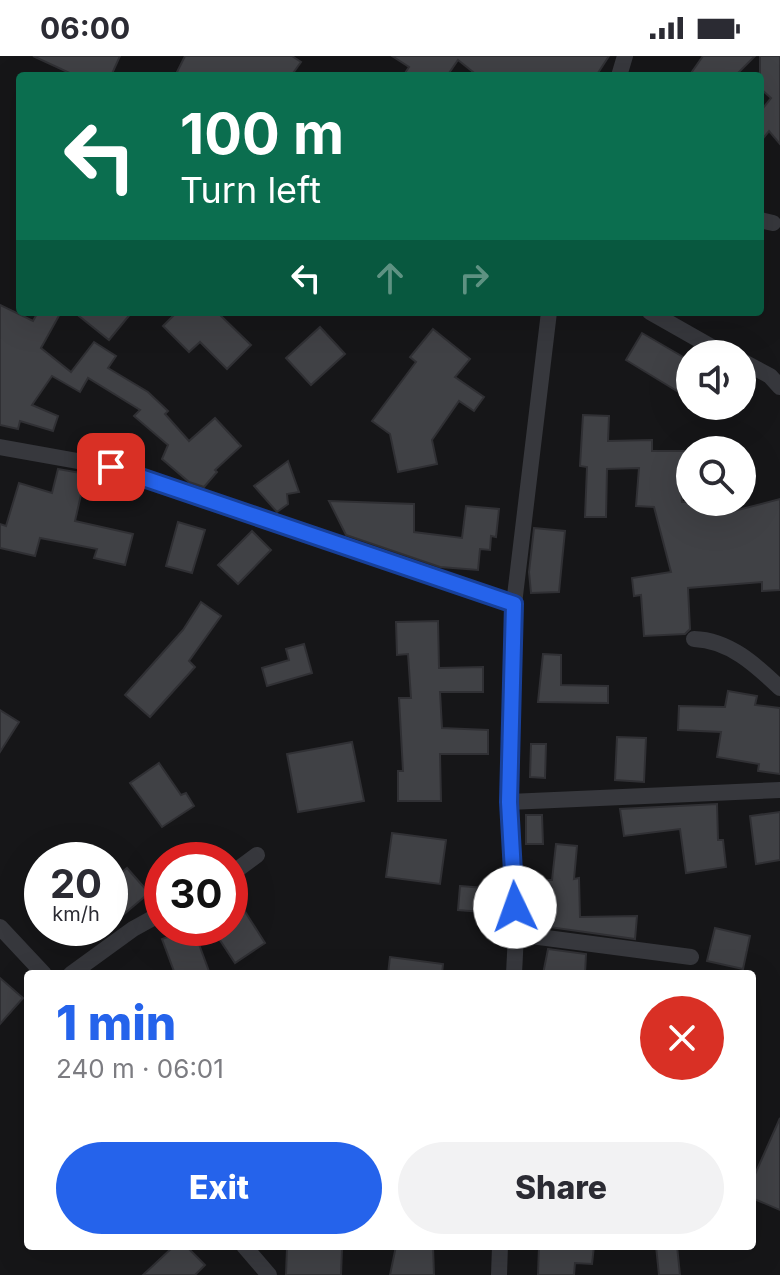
<!DOCTYPE html>
<html lang="en">
<head>
<meta charset="utf-8">
<style>
	:root { --surface:#fff; --page:#f2f2f3; --text:#2b2b33; --muted:#7c7c81; --accent:#2563eb }
	body { margin:0; font-family:Inter,sans-serif; background:var(--page); color:var(--text); height:100vh; display:flex; flex-direction:column; font-size:30px; white-space:nowrap }
	* { box-sizing:border-box; margin:0 }
	p { font-size:26px; color:var(--muted) }
	.icon { flex:none; width:44px; height:44px; fill:none; stroke:currentColor; stroke-width:2; stroke-linecap:round; stroke-linejoin:round }
	.map { position:relative; flex:1; overflow:hidden }
	.drawer { position:absolute; left:24px; top:914px; width:732px; height:280px; display:flex; flex-direction:column; background:var(--surface); border-radius:8px; box-shadow:0 8px 32px #0002 }
	.drawer>* { flex:none }
	.top-card { position:absolute; left:16px; top:16px; width:748px; height:244px; border-radius:8px; box-shadow:0 8px 32px #0002; background:#0b6e4f; color:#fff; overflow:hidden }
	.buttons { position:absolute; left:676px; top:284px; display:grid; gap:16px }
	.buttons a { display:grid; place-items:center; width:80px; height:80px; border-radius:50%; background:var(--surface); box-shadow:0 8px 32px #0002; font-size:40px }
	.speed { position:absolute; left:24px; top:786px; display:flex; gap:16px; font-size:40px; font-weight:700; text-align:center }
	.speed>* { display:grid; place-content:center; width:104px; height:104px; border-radius:50%; background:var(--surface); box-shadow:0 8px 32px #0002; line-height:1 }
	.speed small { font-size:20px; font-weight:400 }
	.speed .limit { border:12px solid #d22; background:#fff; color:#111 }
	.pin { position:absolute; display:grid; place-items:center; width:68px; height:68px; color:#fff; margin:-34px; border-radius:16px; box-shadow:0 4px 12px #0006 }
	.me { position:absolute; width:88px; margin:-44px; rotate:357deg; stroke-linejoin:round; filter:drop-shadow(0 0 6px #0008) }
	.turn { display:flex; align-items:center; gap:28px; height:168px; padding:0 32px; font-size:36px }
	.turn .icon { width:104px; height:104px; stroke-width:2.5 }
	.turn b { display:block; font-size:56px; line-height:68px }
	.lanes { display:flex; align-items:center; height:76px; padding:0 32px; background:#0003; justify-content:center; gap:40px; direction:ltr }
	.lanes .off { opacity:.35 }
	.round { display:grid; place-items:center; flex:none; width:84px; height:84px; border-radius:42px; background:var(--page) }
	.summary { display:flex; align-items:center; justify-content:space-between; height:136px; padding:0 32px }
	h1 { font-size:48px; font-weight:800; line-height:60px; color:var(--accent) }
	.button { display:flex; gap:16px; margin-top:auto; padding:16px 32px }
	.button a { flex:1; height:92px; border-radius:48px; background:var(--accent); color:#fff; font-size:32px; font-weight:800; line-height:92px; text-align:center }
	.button a+a { background:var(--page); color:var(--text) }
	.status { display:flex; justify-content:space-between; align-items:center; height:56px; padding:0 40px; background:var(--surface); direction:ltr }
	.status svg { height:22px; fill:currentColor }
	.map>svg:first-child { display:block }
</style>
</head>
<body>
<div class="status"><b>06:00</b><svg viewBox="0 0 49 12"><path d="M0 12V9h3v3zM5 12V6h3v6zM10 12V3h3v9zM15 12V0h3v12zM26 1h20v11H26zM47 4h2v5h-2z"/></svg></div>
<div class="map">
<svg width="780" height="1219" viewBox="0 0 780 1219">
	<rect width="100%" height="100%" fill="#161618"/>
	<g fill="#404145" stroke="#303034" stroke-width="2">
		<polygon points="33,0 120,0 111,20 76,20"/>
		<polygon points="185,0 292,0 301,6 291,20 175,20"/>
		<polygon points="392,0 609,0 596,20 478,20 458,4 447,20 403,20 409,11"/>
		<polygon points="703,0 755,0 735,20 689,20"/>
		<polygon points="760,0 780,0 780,88 769,75 760,86 760,56 771,42 760,32"/>
		<polygon points="0,249 33,265 38,256 61,256 41,292 71,316 94,286 116,300 108,312 148,336 168,355 165,358 189,385 215,362 241,390 215,414 217,416 204,431 189,426 162,403 168,389 134,360 140,354 88,322 80,336 52,320 32,349 58,360 53,375 20,365 18,373 0,369"/>
		<polygon points="74,256 132,256 109,284"/>
		<polygon points="177,256 217,256 251,289 227,313 200,286 189,296 163,270"/>
		<polygon points="320,271 345,298 311,329 286,302"/>
		<polygon points="433,273 470,303 455,321 484,341 474,355 459,345 432,384 437,408 398,416 390,378 372,365 416,306 410,301"/>
		<polygon points="642,277 690,305 690,343 626,304"/>
		<polygon points="583,359 609,360 608,385 652,384 652,395 690,395 690,415 681,415 682,446 728,446 730,456 780,443 780,534 762,535 762,526 688,532 690,573 685,578 644,580 641,539 634,540 632,522 671,516 654,451 636,450 639,412 607,413 606,461 585,461 587,411 580,410"/>
		<polygon points="288,405 299,436 287,438 288,448 277,456 254,430"/>
		<polygon points="58,413 98,420 95,433 83,430 75,465 133,478 125,509 94,502 97,493 40,482 35,500 0,492 0,468 6,470 19,427 52,437"/>
		<polygon points="329,445 414,448 414,476 462,482 466,450 499,453 496,481 491,480 490,494 480,493 478,514 440,511 346,479"/>
		<polygon points="178,466 205,474 192,517 166,510"/>
		<polygon points="534,472 565,475 559,536 531,537 529,516"/>
		<polygon points="252,475 271,494 238,528 218,509"/>
		<polygon points="201,546 221,560 189,605 195,611 150,661 125,639 183,574"/>
		<polygon points="438,565 439,612 483,611 483,636 440,636 442,672 488,674 488,698 440,698 441,745 398,745 398,715 403,715 399,642 411,642 408,598 397,599 396,566"/>
		<polygon points="304,588 312,617 267,630 262,612 289,604 286,593"/>
		<polygon points="543,598 561,599 561,629 608,630 608,647 538,646"/>
		<polygon points="728,635 757,640 755,649 780,652 780,718 758,715 759,708 717,701 721,676 678,674 679,650 725,651"/>
		<polygon points="0,654 19,666 0,696"/>
		<polygon points="617,681 646,682 644,726 615,724"/>
		<polygon points="352,686 364,745 298,756 287,698"/>
		<polygon points="531,688 546,688 545,722 530,721"/>
		<polygon points="159,707 181,739 186,737 194,750 162,771 130,727"/>
		<polygon points="717,748 718,784 723,784 726,811 686,817 680,773 624,780 620,753"/>
		<polygon points="780,756 780,804 756,808 750,760"/>
		<polygon points="526,759 542,759 543,788 526,788"/>
		<polygon points="392,777 446,784 440,828 386,821"/>
		<polygon points="556,788 577,790 574,823 579,822 580,861 637,860 635,883 549,871 548,824 552,824"/>
		<polygon points="127,812 149,837 110,870 110,826"/>
		<polygon points="460,830 485,832 482,856 458,854"/>
		<polygon points="230,832 265,887 235,907 212,872 230,872"/>
		<polygon points="193,872 210,918 175,918 162,883"/>
		<polygon points="715,872 750,880 743,913 707,905"/>
		<polygon points="548,893 586,898 585,918 543,918"/>
		<polygon points="390,901 443,908 442,918 388,918"/>
		<polygon points="0,922 23,942 0,968"/>
		<polygon points="780,1062 780,1154 752,1142 752,1125"/>
		<polygon points="174,1190 186,1190 205,1209 195,1219 143,1219"/>
		<polygon points="396,1190 433,1190 434,1219 390,1219"/>
		<polygon points="539,1190 594,1190 592,1208 575,1207 574,1219 538,1219"/>
		<polygon points="656,1190 677,1190 680,1219 659,1219"/>
		<polygon points="287,1191 342,1193 341,1219 286,1219"/>
	</g>
	<g fill="none" stroke-linecap="round" stroke-linejoin="round">
		<g stroke="#37383d" stroke-width="16">
			<polyline points="619,20 625,0"/>
			<polyline points="760,164 773,167"/>
			<polyline points="650,256 724,298"/>
			<polyline points="742,305 770,320 780,331"/>
			<polyline points="0,391 111,411 514,548"/>
			<path d="M694,583C729,584 756,609 780,632"/>
			<polyline points="509,746 780,734"/>
			<polyline points="230,819 257,799"/>
			<polyline points="0,871 44,918"/>
			<polyline points="516,878 691,901"/>
			<polyline points="71,918 133,873 162,857"/>
			<polyline points="514,918 516,878 509,746 514,548 549,256"/>
			<polyline points="244,1190 269,1219"/>
			<polyline points="499,1219 500,1190"/>
		</g>
	</g>
	<g fill="none" stroke-linecap="round" stroke-linejoin="round">
		<defs>
			<polyline id="route" points="111,411 514,548 509,746 515,851"/>
		</defs>
		<use href="#route" stroke="#184099" stroke-width="20"/>
		<use href="#route" stroke="#2563eb" stroke-width="14"/>
	</g>
</svg>
<div class="buttons">
<a><svg class="icon" aria-label="sound" viewBox="0 0 24 24"><path d="M4 9h4l5-4v14l-5-4H4zM17 9q2 3 0 6"/></svg></a>
<a><svg class="icon" aria-label="search" viewBox="0 0 24 24"><circle cx="10" cy="10" r="6"/><path d="M15 15l6 6"/></svg></a>
</div>
<div class="speed"><div>20<small>km/h</small></div><div class="limit">30</div></div>
<div class="pin" style="left:111px;top:411px;background:#d93025"><svg class="icon" aria-label="arrive" viewBox="0 0 24 24"><path d="M6 21V4h12l-3 4 3 4H6"/></svg></div>
<svg class="me" style="left:515px;top:851px" viewBox="-20 -20 40 40"><circle r="19" fill="#fff"/><path d="M0-13L10 11 0 6-10 11z" fill="#2563eb"/></svg>
<div class="top-card">
<div class="turn"><svg class="icon" aria-label="left" viewBox="0 0 24 24"><path d="M17 20v-9H6M10 6l-5 5 5 5"/></svg><div><b>100 m</b>Turn left</div></div>
<div class="lanes"><svg class="icon" aria-label="left" viewBox="0 0 24 24"><path d="M17 20v-9H6M10 6l-5 5 5 5"/></svg><svg class="icon off" aria-label="ahead" viewBox="0 0 24 24"><path d="M12 20V5M6 11l6-6 6 6"/></svg><svg class="icon off" aria-label="right" viewBox="0 0 24 24"><path d="M7 20v-9h11M14 6l5 5-5 5"/></svg></div>
</div>
<section class="drawer">
<div class="summary"><div><h1>1 min</h1><p>240 m · 06:01</p></div><a class="round" style="background:#d93025;color:#fff"><svg class="icon" aria-label="close" viewBox="0 0 24 24"><path d="M6 6l12 12M18 6L6 18"/></svg></a></div>
<div class="button"><a>Exit</a><a>Share</a></div>
</section>
</div>
</body>
</html>
